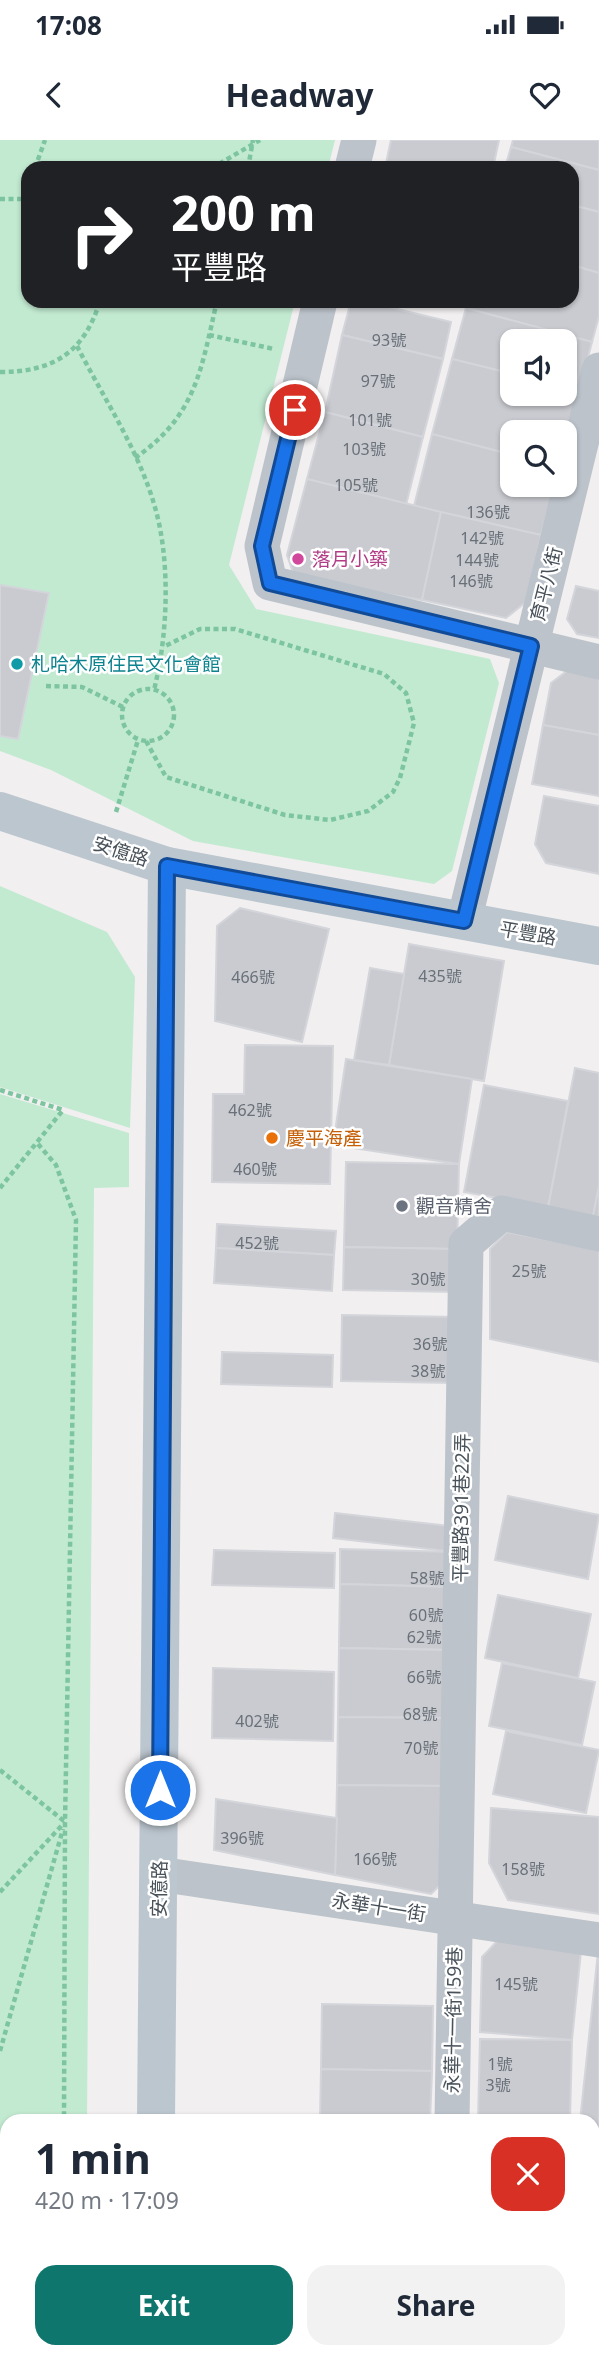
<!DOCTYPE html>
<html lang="en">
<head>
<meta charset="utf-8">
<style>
	:root { --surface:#fff; --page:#f2f2f3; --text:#1f2937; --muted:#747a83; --accent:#0f766e }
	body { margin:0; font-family:"Noto Sans","Noto Sans TC",sans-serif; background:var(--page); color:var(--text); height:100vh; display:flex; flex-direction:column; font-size:26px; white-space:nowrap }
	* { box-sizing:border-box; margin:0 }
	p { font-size:23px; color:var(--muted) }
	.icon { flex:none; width:38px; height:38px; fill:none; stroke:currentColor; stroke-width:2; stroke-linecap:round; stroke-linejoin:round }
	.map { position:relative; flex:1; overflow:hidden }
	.side { position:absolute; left:0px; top:1974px; width:600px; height:245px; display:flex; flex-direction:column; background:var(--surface); border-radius:21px 21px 0 0; box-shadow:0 2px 5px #0004 }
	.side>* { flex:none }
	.guide { position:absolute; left:21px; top:21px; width:558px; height:147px; border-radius:21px; box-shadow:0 2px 5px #0004; background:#202124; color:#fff; overflow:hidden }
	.fabs { position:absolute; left:500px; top:189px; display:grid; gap:14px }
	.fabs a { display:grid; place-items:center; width:77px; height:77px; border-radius:14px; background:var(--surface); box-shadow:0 2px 5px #0004; font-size:35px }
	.pin { position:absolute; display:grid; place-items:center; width:60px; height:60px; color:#fff; margin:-30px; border:4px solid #fff; border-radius:50%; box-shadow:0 2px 7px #0007 }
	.me { position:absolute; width:77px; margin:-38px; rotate:0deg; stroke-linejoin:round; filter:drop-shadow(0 0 5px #0008) }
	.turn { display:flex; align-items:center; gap:24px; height:147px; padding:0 35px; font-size:32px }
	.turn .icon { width:91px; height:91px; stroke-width:2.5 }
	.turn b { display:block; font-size:49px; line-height:60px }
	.round { display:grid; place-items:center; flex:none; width:74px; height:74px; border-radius:21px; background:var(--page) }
	.headline { display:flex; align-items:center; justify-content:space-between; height:119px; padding:0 35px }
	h1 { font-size:42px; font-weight:700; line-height:52px }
	.action { display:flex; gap:14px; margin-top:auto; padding:14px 35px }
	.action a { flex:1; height:80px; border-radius:21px; background:var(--accent); color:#fff; font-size:28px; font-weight:700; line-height:80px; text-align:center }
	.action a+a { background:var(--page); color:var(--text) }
	.status { display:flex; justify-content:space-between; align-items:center; height:49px; padding:0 35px; background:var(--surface); direction:ltr }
	.status svg { height:19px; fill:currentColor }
	header { display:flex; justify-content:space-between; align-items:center; height:91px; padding:0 35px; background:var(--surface); font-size:32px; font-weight:700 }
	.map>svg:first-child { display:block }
</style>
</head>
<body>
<div class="status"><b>17:08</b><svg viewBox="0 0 49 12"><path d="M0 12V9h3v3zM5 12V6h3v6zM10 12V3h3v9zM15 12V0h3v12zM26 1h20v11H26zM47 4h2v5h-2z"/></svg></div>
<header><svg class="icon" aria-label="back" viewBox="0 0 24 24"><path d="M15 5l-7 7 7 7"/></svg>Headway<svg class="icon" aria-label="heart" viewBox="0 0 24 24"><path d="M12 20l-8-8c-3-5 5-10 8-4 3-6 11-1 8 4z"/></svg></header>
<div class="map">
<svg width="599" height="2219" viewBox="0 0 599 2219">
	<rect width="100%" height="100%" fill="#f1efef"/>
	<g fill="#c2ead1">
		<polygon points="0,0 335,0 328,28 28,28 28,161 295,161 229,425 256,469 490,519 499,543 452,731 434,744 193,701 51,630 0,611"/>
		<polygon points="0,746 107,792 135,837 130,988 0,947"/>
		<polygon points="0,954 129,993 129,1047 94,1048 87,1981 7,1981 7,2212 86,2212 85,2219 0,2219"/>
	</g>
	<g fill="#c9cbd1" stroke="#d3d5da" stroke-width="2">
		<polygon points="391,0 499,0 493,28 385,28"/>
		<polygon points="513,0 599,0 599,30 511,7"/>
		<polygon points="511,7 599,30 599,72 572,65 572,28 505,28"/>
		<polygon points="572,65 599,72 599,133 572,125"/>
		<polygon points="572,125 599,133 599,176 592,202 466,168 468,161 572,161"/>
		<polygon points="351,161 364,161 451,182 443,219 342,195"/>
		<polygon points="466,168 592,202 579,252 565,248 565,201 513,201 513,234 452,219"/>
		<polygon points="342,195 443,219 423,297 325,272"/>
		<polygon points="452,219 513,234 513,254 565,254 565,248 579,252 565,306 565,292 513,292 513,315 432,294"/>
		<polygon points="325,272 423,297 406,365 307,339"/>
		<polygon points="432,294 513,315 513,345 555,345 541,395 414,366"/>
		<polygon points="307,339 441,372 422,460 295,438 287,415"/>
		<polygon points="441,372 541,395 526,462 506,478 422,460"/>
		<polygon points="0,445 49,453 18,599 0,596"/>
		<polygon points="576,446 599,451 599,498 577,494 567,479"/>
		<polygon points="568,530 599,536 599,595 543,585 551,543"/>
		<polygon points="543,585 599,595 599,656 532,644"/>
		<polygon points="544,656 599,666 599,734 546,723 535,704"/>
		<polygon points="240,768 329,789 302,902 215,881 217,786"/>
		<polygon points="409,804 504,821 484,941 389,925"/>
		<polygon points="370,828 404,834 389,925 354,920"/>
		<polygon points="245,905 333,906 330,1044 212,1042 213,954 244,954"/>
		<polygon points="346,919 472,939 459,1024 333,1005"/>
		<polygon points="575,928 599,933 599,1046 593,1076 548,1067"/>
		<polygon points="484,945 568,961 548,1067 464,1052"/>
		<polygon points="346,1022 459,1024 457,1109 344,1107"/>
		<polygon points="599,1046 599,1077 593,1076"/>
		<polygon points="217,1084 336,1091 334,1115 216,1108"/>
		<polygon points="507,1092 599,1110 599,1222 490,1199 490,1109"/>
		<polygon points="344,1107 457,1109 457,1152 343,1150"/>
		<polygon points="216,1108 334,1115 332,1151 214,1143"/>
		<polygon points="342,1175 457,1177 455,1243 341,1241"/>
		<polygon points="222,1212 333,1215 332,1247 221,1244"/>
		<polygon points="508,1356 599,1375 588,1439 495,1420"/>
		<polygon points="335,1373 458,1387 455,1412 333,1398"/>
		<polygon points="340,1409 455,1412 453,1447 340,1444"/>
		<polygon points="214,1410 335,1413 334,1448 212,1445"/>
		<polygon points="340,1444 453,1447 452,1510 339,1508"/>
		<polygon points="498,1455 591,1474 578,1538 485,1518"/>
		<polygon points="339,1508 452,1510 450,1578 338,1577"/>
		<polygon points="502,1523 595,1542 582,1605 489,1586"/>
		<polygon points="213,1528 334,1532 333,1601 212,1598"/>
		<polygon points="338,1577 450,1578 449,1646 337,1645"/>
		<polygon points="506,1591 599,1610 586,1673 493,1654"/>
		<polygon points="337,1645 449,1646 449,1736 431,1754 335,1735"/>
		<polygon points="216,1659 337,1678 335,1735 214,1710"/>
		<polygon points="491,1668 599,1677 599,1774 508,1760 489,1723"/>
		<polygon points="499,1799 581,1811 572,1900 480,1892 482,1817"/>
		<polygon points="598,1812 599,1812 599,2203 593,2203 593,1981 580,1981"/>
		<polygon points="322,1864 433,1866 432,1931 321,1929"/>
		<polygon points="480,1899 572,1900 570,1981 478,1981"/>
		<polygon points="321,1929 432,1931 430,1981 320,1981"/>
		<rect x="183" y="2212" width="129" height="7"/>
		<rect x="316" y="2212" width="111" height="7"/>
		<rect x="465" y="2212" width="78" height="7"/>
	</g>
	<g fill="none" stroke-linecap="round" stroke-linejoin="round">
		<g stroke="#7dc5a0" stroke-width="4.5" stroke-dasharray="5 3.5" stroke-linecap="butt">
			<polyline points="35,28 45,0"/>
			<polyline points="212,28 260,0"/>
			<polyline points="248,28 253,0"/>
			<polyline points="0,59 28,59"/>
			<polyline points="209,195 274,209"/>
			<path d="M77,206C103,257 138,309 154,364C171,419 168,495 154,550"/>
			<path d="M0,232C53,232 84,213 100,161"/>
			<path d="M135,318C197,275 201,229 217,161"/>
			<polyline points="46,546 82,547 123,567"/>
			<circle cx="148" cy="575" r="26"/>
			<polyline points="146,601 166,637 285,675 330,680 368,671 393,652 400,638 414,583 406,553 384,534 235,489 200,489 163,507"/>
			<polyline points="116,672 138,600"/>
			<polyline points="0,950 63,970 0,1048"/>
			<polyline points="38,1004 56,1025 76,1080 65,1682 64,1981"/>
			<polyline points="0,1630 64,1681"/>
			<polyline points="0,1752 65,1682"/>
			<polyline points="0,1911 63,1689"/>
			<polyline points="63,2219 63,2212"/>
		</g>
		<g stroke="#bcc3ca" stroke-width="35">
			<polyline points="352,28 359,0"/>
			<polyline points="320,161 262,406 270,443 599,522"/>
			<polyline points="464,781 599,230"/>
			<polyline points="159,1734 599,1800"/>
			<polyline points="452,1981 466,1104 502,1073 599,1094"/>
			<polyline points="449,2219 449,2212"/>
		</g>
		<g stroke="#bcc6cf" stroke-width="38">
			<polyline points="0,671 167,726 599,806"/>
			<polyline points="156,1981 167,726"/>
			<polyline points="153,2219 153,2212"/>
		</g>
	</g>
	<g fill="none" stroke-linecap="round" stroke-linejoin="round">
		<defs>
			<polyline id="route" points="160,1650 167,726 464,781 531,506 270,443 262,406 295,270"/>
		</defs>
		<use href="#route" stroke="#114b97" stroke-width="18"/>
		<use href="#route" stroke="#1a73e8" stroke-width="12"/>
	</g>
	<circle fill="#d1479c" stroke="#fff" stroke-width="2.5" cx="298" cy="419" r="7"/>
	<circle fill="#0f9aa8" stroke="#fff" stroke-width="2.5" cx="17" cy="524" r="7"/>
	<circle fill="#e8710a" stroke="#fff" stroke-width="2.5" cx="272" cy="998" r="7"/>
	<circle fill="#6b7280" stroke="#fff" stroke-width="2.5" cx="402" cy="1066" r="7"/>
	<g text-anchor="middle" stroke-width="5" stroke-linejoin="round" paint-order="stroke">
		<g font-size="16" fill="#697078">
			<text x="389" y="206">93號</text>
			<text x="378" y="247">97號</text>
			<text x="370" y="286">101號</text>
			<text x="364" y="315">103號</text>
			<text x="356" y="351">105號</text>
			<text x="488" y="378">136號</text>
			<text x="482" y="404">142號</text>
			<text x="477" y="426">144號</text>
			<text x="471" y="447">146號</text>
			<text x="440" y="842">435號</text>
			<text x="253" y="843">466號</text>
			<text x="250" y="976">462號</text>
			<text x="255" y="1035">460號</text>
			<text x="257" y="1109">452號</text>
			<text x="529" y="1137">25號</text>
			<text x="428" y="1145">30號</text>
			<text x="430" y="1210">36號</text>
			<text x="428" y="1237">38號</text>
			<text x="427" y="1444">58號</text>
			<text x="426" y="1481">60號</text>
			<text x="424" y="1503">62號</text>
			<text x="424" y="1543">66號</text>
			<text x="420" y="1580">68號</text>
			<text x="257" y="1587">402號</text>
			<text x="421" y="1614">70號</text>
			<text x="242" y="1704">396號</text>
			<text x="375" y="1725">166號</text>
			<text x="523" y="1735">158號</text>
			<text x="516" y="1850">145號</text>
			<text x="500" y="1930">1號</text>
			<text x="498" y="1951">3號</text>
		</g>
		<g font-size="19" fill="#b23c85" stroke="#fff" text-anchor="start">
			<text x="312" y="426">落月小築</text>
		</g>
		<g font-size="19" fill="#49525a" stroke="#fff">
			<text transform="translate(546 444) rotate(-76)" y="7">育平八街</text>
			<text transform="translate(121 711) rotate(18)" y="7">安億路</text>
			<text transform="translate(528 793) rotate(10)" y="7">平豐路</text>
			<text transform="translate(461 1368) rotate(-89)" y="7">平豐路391巷22弄</text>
			<text transform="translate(159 1749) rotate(-89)" y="7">安億路</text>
			<text transform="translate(379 1767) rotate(9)" y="7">永華十一街</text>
			<text transform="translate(453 1880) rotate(-89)" y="7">永華十一街159巷</text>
		</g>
		<g font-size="19" fill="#0d838f" stroke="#fff" text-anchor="start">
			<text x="31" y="531">札哈木原住民文化會館</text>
		</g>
		<g font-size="19" fill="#c56008" stroke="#fff" text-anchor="start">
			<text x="286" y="1005">慶平海產</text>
		</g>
		<g font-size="19" fill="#5b616d" stroke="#fff" text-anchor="start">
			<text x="416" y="1073">觀音精舍</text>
		</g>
	</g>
</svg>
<div class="fabs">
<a><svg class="icon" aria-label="sound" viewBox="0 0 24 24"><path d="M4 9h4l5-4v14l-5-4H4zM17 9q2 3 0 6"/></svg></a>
<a><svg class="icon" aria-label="search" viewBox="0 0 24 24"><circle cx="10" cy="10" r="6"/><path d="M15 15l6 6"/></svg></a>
</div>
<div class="pin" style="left:295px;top:270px;background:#d93025"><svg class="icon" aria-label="arrive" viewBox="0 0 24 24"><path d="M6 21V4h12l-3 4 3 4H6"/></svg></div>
<svg class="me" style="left:160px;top:1650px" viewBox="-20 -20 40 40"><circle r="17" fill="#1a73e8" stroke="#fff" stroke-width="3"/><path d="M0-11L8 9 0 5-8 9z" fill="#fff"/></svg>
<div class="guide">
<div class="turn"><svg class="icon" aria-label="right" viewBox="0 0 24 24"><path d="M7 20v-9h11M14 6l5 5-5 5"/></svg><div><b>200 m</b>平豐路</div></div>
</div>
<section class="side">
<div class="headline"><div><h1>1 min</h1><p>420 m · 17:09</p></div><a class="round" style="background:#d93025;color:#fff"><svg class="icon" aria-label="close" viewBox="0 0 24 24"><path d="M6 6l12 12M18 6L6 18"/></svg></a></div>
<div class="action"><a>Exit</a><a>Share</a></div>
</section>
</div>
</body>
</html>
